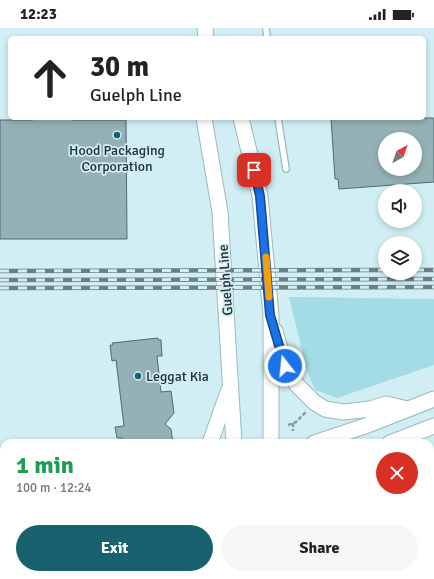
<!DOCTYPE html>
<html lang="en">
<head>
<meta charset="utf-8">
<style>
	:root { --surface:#fff; --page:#f6f6f6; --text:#222; --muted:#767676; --accent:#17626e }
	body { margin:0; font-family:Signika,sans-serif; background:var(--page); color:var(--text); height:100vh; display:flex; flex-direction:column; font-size:15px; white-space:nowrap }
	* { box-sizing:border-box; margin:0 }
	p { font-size:13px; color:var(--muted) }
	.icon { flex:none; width:22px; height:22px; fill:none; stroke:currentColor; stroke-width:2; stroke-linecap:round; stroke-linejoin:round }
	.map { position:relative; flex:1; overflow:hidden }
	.sheet { position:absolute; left:0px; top:411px; width:434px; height:140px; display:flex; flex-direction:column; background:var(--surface); border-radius:12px 12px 0 0; box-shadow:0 2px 6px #0003 }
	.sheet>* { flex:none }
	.hud { position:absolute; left:8px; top:8px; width:418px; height:84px; border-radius:6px; box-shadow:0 2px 6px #0003; background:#fff; color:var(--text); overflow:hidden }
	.needle { width:26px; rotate:40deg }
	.fabs { position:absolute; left:378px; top:104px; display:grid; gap:8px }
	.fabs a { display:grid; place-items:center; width:44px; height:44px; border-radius:50%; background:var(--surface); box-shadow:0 2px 6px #0003; font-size:20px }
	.pin { position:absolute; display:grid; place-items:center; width:34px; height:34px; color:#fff; margin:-17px; border-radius:8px; box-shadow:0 2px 6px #0006 }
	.me { position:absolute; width:44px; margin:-22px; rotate:344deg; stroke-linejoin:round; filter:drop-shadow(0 0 3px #0008) }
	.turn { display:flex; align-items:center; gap:14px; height:84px; padding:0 16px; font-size:18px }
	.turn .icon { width:52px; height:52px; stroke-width:2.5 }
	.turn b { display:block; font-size:28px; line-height:34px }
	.round { display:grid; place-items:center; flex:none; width:42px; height:42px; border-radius:21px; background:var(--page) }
	.overview { display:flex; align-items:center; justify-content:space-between; height:68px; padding:0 16px }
	h1 { font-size:24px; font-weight:800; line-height:30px; color:#1e9e55 }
	.action { display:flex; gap:8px; margin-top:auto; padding:8px 16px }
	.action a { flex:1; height:46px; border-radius:24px; background:var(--accent); color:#fff; font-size:16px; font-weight:800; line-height:46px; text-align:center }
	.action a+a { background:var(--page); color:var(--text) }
	.status { display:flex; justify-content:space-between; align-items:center; height:28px; padding:0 20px; background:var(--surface); direction:ltr }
	.status svg { height:11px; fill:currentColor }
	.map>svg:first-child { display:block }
</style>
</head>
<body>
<div class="status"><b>12:23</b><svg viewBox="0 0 49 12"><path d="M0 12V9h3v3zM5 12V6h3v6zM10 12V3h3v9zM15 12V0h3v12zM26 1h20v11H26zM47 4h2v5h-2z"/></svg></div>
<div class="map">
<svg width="434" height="551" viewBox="0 0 434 551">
	<rect width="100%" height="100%" fill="#d0eef4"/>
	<polygon fill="#a3dce7" points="289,269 434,271 434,337 337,370 315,362 307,343"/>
	<g fill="#94b1b6" stroke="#506b71" fill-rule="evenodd">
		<polygon points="33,90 72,90 72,92 126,92 127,211 0,211 0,92 33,92"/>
		<path d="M331,90H434V154L339,161L338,151H335ZM385,111H415V141H385Z"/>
		<polygon points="158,310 158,312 161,312 162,328 157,328 161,364 171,363 174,385 165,396 171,401 173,415 128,415 121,410 117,410 115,399 124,398 116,332 112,333 110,317 113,317 112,315"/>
	</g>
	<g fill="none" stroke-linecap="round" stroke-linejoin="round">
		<defs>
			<g id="lane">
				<polyline points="266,0 267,10"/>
				<polyline points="278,90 286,141"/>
				<polyline points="0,543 4,543"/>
				<polyline points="63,547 64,551"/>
				<polyline points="194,547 194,551"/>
				<polyline points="78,551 128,548 128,551"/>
			</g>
			<g id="secondary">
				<polyline points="205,0 206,10"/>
				<polyline points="204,90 220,184 234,415"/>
				<polyline points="241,90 260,168 271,287 271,415"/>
				<polyline points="275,303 285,338 297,357 314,374 325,381 344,384 370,381 386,376 408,381"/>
				<polyline points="210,415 228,364"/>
				<polyline points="314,415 365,398 434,371"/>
				<polyline points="390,415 434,398"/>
				<polyline points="0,499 4,499"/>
				<polyline points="242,547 243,551"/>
				<polyline points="281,551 282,547"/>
			</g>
		</defs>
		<use href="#lane" stroke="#9cb9bf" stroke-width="8"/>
		<use href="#secondary" stroke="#9cb9bf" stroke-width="17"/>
		<g stroke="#869ca0" stroke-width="2.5" stroke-dasharray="4 2" stroke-linecap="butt">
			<polyline points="293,395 293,403"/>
			<polyline points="288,397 296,394 306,384"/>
			<polyline points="0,521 4,521"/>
		</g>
		<use href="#lane" stroke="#fff" stroke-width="5.5"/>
		<use href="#secondary" stroke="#fff" stroke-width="15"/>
		<defs>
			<g id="rail">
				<polyline points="415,242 434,242"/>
				<polyline points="0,243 385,242"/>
				<polyline points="0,252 434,251"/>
				<polyline points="0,260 434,259"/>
			</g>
		</defs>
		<use href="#rail" stroke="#6c7f82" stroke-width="4.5"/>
		<use href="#rail" stroke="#d0eef4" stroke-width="3" stroke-dasharray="9" stroke-linecap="butt"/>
	</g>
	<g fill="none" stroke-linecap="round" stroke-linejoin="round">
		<defs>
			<polyline id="route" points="254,142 260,168 270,287 285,338"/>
		</defs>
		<use href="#route" stroke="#114b97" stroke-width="10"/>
		<use href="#route" stroke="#1a73e8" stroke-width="7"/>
		<polyline stroke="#f59e0b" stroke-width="7" points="266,229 269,269"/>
	</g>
	<g fill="#17626e" stroke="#d0eef4" stroke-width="1.5">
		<circle cx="117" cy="107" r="4"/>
		<circle cx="138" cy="348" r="4"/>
	</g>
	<g text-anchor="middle" stroke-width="3.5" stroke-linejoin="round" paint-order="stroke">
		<g font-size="14" fill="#242f31" stroke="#d0eef4">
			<text x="117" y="127">Hood Packaging<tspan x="117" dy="16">Corporation</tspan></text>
			<text x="146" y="353" text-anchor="start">Leggat Kia</text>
		</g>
		<g font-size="14" fill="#242f31" stroke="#d0eef4">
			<text transform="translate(225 252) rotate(-94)" y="5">Guelph Line</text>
		</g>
	</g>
</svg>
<div class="fabs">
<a><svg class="needle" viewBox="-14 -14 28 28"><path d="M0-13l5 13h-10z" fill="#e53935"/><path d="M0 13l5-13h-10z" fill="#767676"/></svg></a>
<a><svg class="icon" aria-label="sound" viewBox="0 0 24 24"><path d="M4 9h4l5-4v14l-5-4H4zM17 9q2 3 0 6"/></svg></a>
<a><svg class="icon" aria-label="layers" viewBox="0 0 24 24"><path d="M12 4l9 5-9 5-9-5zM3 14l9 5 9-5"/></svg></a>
</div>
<div class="pin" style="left:254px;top:142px;background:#d93025"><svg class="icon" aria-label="arrive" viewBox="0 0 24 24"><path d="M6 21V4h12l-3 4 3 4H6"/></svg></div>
<svg class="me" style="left:285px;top:338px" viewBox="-20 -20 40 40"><circle r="17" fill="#1a73e8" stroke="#fff" stroke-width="3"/><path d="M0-11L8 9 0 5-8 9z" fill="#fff"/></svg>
<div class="hud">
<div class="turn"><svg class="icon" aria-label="ahead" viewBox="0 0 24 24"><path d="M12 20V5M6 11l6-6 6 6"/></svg><div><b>30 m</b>Guelph Line</div></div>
</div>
<section class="sheet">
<div class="overview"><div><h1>1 min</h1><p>100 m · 12:24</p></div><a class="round" style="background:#d93025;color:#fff"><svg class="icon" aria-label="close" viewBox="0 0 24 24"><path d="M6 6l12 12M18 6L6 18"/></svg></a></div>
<div class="action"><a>Exit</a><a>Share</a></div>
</section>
</div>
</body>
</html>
